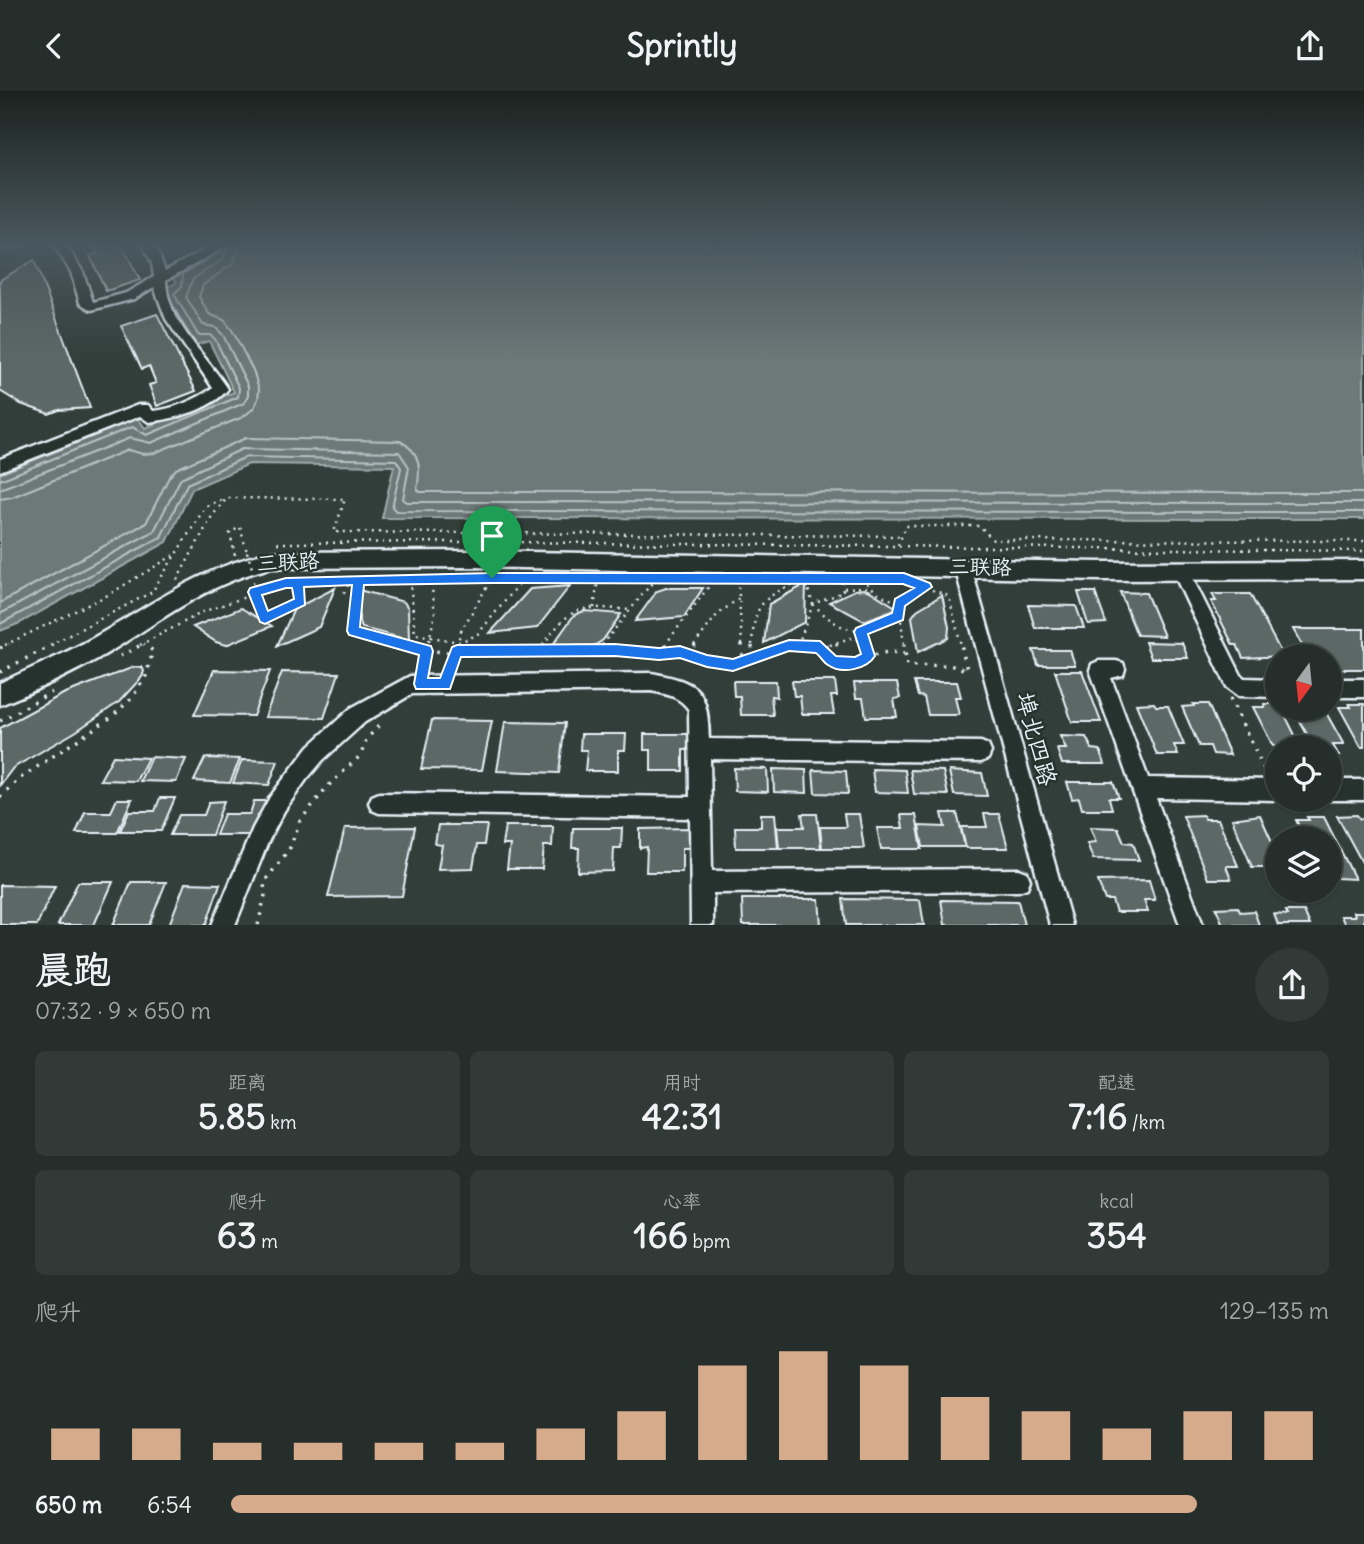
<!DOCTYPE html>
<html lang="zh">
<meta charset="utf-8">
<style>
body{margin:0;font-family:Delius,"LXGW WenKai TC",sans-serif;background:#323a37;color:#f1f3f6;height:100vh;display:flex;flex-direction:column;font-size:26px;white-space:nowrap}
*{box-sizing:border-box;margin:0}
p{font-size:23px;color:#a4a8a9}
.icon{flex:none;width:38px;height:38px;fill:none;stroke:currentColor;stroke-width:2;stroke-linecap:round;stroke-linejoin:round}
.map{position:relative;height:834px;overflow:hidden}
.details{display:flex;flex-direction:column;background:#262e2b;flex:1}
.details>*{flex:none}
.needle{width:46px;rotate:195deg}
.tools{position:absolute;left:1265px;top:553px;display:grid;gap:14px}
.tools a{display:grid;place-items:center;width:77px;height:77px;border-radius:50%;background:#262e2b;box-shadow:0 2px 5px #0004,0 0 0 2px #424a47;font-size:35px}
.pin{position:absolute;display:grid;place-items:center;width:60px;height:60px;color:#fff;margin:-72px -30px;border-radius:50% 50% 50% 0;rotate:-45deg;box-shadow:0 0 7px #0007}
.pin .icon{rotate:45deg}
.round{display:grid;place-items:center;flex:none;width:74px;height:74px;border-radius:37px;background:#323a37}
.overview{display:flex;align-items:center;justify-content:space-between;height:119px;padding:0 35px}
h1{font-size:38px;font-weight:700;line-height:52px}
.figures{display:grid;grid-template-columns:repeat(3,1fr);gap:10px;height:119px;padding:7px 35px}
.figures div{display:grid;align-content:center;border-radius:10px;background:#323a37;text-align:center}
.figures b{font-size:35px;font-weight:700}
.figures small{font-size:19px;font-weight:400}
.figures p{font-size:19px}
.chart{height:196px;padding:14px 35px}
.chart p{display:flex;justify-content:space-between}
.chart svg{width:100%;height:126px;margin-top:7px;stroke:#d6ab8b;stroke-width:6}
ul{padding:0 35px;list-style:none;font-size:23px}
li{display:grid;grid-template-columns:112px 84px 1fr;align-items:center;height:52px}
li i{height:18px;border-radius:9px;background:#d6ab8b}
header{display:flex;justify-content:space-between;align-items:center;height:91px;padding:0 35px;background:#262e2b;font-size:32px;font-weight:700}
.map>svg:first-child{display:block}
.water{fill:#6d7978;stroke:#9ea9ab;stroke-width:2}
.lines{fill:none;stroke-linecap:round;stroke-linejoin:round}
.shore{stroke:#b7c1c5;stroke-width:2}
.building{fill:#5c6865;stroke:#e8f1f8;stroke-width:2}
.minor-casing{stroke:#e8f1f8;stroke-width:5}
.major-casing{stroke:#e8f1f8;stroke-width:5}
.path-far1{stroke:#e8f1f8;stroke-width:2.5;stroke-dasharray:2 5;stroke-linecap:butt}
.path{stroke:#e8f1f8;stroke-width:3.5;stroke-dasharray:2.5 7;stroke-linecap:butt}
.minor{fill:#26332d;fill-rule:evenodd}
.major{fill:#26332d;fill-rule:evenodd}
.path-bridge{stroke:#e8f1f8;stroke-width:2.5;stroke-dasharray:2 5;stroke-linecap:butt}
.route{fill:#1a73e8;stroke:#fff;stroke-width:2;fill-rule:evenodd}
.labels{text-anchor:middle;stroke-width:5;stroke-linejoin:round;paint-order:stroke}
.street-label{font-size:21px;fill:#e8f1f8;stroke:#26332d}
.near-street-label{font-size:24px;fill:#e8f1f8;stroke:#26332d}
</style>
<header><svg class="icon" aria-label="back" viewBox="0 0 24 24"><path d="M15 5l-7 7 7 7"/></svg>Sprintly<svg class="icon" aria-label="share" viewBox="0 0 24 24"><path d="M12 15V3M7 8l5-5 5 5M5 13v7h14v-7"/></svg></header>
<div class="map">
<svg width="1364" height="834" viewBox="0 0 1364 834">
<rect width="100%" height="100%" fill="#323e39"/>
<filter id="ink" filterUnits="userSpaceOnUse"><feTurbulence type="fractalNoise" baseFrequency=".0143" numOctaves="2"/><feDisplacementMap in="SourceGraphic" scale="14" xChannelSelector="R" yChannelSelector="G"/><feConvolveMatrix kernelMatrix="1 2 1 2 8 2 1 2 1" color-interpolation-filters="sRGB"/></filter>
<g filter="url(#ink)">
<path class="water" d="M217,154H1364V428L382,427L394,375L249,373L192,398L167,451L20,532L0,540V383L138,327L145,337L234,301L209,250L196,254L163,198L176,192L173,182Z"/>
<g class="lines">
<g class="shore">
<path d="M0,389L132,336L147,344L238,306L239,297L215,248L210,244H198L174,203L182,195L183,183L215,164"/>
<path d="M0,398L130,347L151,352L244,312L248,305V295L223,244L215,236L203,234L186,206L193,188L222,169L228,156"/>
<path d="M0,408L12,406L128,359L143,363L154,362L243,326L254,317L258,308L259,298L253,279L232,239L224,229L209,223L199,206L203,194L233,173L239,154"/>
<path d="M0,512L146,432L169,386L176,378L246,347L400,350C421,361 421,377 417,398L420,401L1364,402"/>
<path d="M0,523L154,440L181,387L242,358L399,361L409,376L403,408L407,411L1364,412"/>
<path d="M0,533L161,446L187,393L246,366L396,369L401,377L392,416L396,420L1364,421"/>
</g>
</g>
<g class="building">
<path d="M92,154H122L140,189L106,200L90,165L97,163Z"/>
<path d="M34,169L90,317L59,319L49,323L21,313L0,300V189Z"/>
<path d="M157,223L196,300L157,315L149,294L156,292L149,275L142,278L121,235Z"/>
<path d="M806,493L805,531L764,552L769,513Z"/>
<path d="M570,495L537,537L490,542L530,498Z"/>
<path d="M335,497L319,536L277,555L294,518Z"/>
<path d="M666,497H703L684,526L635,530L657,500Z"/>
<path d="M864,498L870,500L897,517L864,530L829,511L855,499Z"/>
<path d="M359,499L404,511L408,517L409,549L362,537L359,531Z"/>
<path d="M1078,501H1095L1106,532L1088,533Z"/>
<path d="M1120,501L1146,502L1164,545L1137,544Z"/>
<path d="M1212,503H1250L1283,565L1243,567L1237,554H1233L1211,510H1216Z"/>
<path d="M942,504L949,536L948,547L918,561L912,526L917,519Z"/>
<path d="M1028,514L1076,515L1084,537H1035Z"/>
<path d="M241,517L272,535L226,554L216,551L193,536Z"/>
<path d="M584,520L621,523L603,549L594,555H552L574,524Z"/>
<path d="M1293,538H1364V578H1330V565H1308Z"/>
<path d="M1145,551L1182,552L1188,567H1151Z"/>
<path d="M1033,559H1070L1075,574H1038Z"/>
<path d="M134,576H142L144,580L142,586L119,611L75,641L13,677L0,694V637L63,603Z"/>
<path d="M214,579L270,580L253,625L194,624Z"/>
<path d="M1055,580H1082L1101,631H1072Z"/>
<path d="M282,581L339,582L324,627L265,626Z"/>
<path d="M733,590H776L777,606L771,605L773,624H741L740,605H734Z"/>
<path d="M792,590H835L837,605H831L834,623H802L800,605H794Z"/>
<path d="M914,591H957L961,606H955L959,624H928L924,606L918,605Z"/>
<path d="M854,592H897L900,607L894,608L897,626H866L863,607H856Z"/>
<path d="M1154,612L1156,615H1168L1184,654H1174L1178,664H1157L1136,613Z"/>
<path d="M1193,613H1208L1230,664L1213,663L1210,655H1199L1182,616L1194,615Z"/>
<path d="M1264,613H1278V618H1282L1301,656L1273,655L1253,616H1265Z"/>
<path d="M1349,613H1364V656H1361L1339,616H1351Z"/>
<path d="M1293,618H1324L1344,654H1333L1339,665H1330V656H1314Z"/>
<path d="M432,629L492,630L482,679L421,678Z"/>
<path d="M505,631L565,632L559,682L497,680Z"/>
<path d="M581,643H626L625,659H618V680H585L587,659H580Z"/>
<path d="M644,643H689L690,659H683V680H651V659H644Z"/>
<path d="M1060,645L1086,646L1092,658L1100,659L1105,673H1062L1057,658H1066Z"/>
<path d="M113,665L148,667L136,690L100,689Z"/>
<path d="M151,666L186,668L176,691L140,690Z"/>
<path d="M205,667L240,668L230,692L194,690Z"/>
<path d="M242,669L278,670L269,694L233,692Z"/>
<path d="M734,677L767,678L768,701L735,700Z"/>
<path d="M773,678L806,679L807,702L774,701Z"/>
<path d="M872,678L905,679L908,702L875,701Z"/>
<path d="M813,679L846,680L848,703L815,702Z"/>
<path d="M910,679L943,680L948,704L914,703Z"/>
<path d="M949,680L982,682L987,705L954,704Z"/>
<path d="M1067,691H1113L1119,707H1109L1112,718H1082L1079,707L1072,708Z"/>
<path d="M160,707H175L161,740H120L129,720H155Z"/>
<path d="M117,708H132L117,742H76L85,721H111Z"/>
<path d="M224,710L212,744H170L179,724H204L209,711Z"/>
<path d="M254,710H269L258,744H216L224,723H250Z"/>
<path d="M942,722H957L965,756H923L919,735L945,736Z"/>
<path d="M761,723H775L778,757H736L735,736H761Z"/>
<path d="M802,723H817L821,757H779L777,736H804Z"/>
<path d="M844,723H859L864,757H822L820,736H846Z"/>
<path d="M984,723H999L1008,757H966L961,736H987Z"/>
<path d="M901,724H916L922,758H881L877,737H903Z"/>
<path d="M1203,724L1205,728H1218L1238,775H1226L1231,788H1208L1183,725Z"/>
<path d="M1260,724L1278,764V786H1269L1264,776H1252L1232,728Z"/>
<path d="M1357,724L1360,728H1364V775L1337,725Z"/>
<path d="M1307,726H1324L1355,788L1336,787L1330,777V747H1304L1296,729H1309Z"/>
<path d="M438,734H487L484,754H477L473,777L438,778L442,754L435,753Z"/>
<path d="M505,735H553L552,755H544L542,778H507L510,754H502Z"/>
<path d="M415,736L402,805L328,806L345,737Z"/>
<path d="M1090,736L1118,737L1124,751L1133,752L1139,769L1093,768L1087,752L1096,751Z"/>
<path d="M573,737H622L621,757H614L613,780L578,781L579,757H572Z"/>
<path d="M689,737V757H682V781H646L647,756L640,757V738Z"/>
<path d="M1149,789L1155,809H1144L1148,821H1116L1112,809H1105L1098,790Z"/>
<path d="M78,791H113L94,834H58Z"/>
<path d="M131,791H166L149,834H113Z"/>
<path d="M185,792L220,793L206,834H169Z"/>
<path d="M0,794L55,795L37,834H0Z"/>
<path d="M742,808H819L821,834H743Z"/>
<path d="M843,808L920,809L924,834H846Z"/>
<path d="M941,809L1018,810L1024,834H945Z"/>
<path d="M1238,816L1240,821L1254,820L1259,834H1223L1216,817Z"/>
<path d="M1286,820H1304L1310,834H1278L1274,823L1288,824Z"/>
<path d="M1354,821H1364V834H1345L1341,825H1355Z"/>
</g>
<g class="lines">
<defs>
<g id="minor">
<path d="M5,154H22L10,158Z"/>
<path d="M54,154H66L83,181L93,211L126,202L154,186L152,172L143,154H155L165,180L214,154H229L166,189C166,230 207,265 228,298C211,319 174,328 149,331L140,325L0,380V368L138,314H148L153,320C174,318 195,309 213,297L166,228L154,196L134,208L91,219L80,212L71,181Z"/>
<path d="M963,469L969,471L971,476L1072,834H1050L955,476L957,471Z"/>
<path d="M1180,472L1186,474L1241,584L1244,587L1278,588V606L1239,605L1227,596L1172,479L1174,474Z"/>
<path d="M1099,570H1116L1123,572L1125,578L1123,584L1111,587L1148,687L1278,689V709L1156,707L1203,834H1180L1090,579L1092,573Z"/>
<path d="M651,582C700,591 708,599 709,648L981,651L988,654L991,661L988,668L981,671L710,668L712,780L1019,778L1027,781L1030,789L1027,797L1019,800L713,802V834H691L690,727L379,722L372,719L369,712L372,705L379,702L690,706L689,619C679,605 667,603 651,600L412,603L365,631L323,669L306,689L284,720L268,751L235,834H212L253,737L270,706L309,655L351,617L410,585Z"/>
<rect x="1330" y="588" width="34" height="18"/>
<path d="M1330,689H1364V709H1329Z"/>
</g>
<path id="major" d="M475,460L1100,471L1364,470V488L1100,489L475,476L271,477C210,491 163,528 111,560C76,581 37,599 0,614V592C31,577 63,564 93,547C152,514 203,475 271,461Z"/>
</defs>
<use href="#minor" class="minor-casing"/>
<use href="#major" class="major-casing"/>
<g class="path-far1">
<path d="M500,451L1364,460"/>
<path d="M277,452L466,451"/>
<path d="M898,454L906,435H980L993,449L1364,450"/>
<path d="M235,464L230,442L240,436L247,461"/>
<path d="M177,489L212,425L227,407L345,408L334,441L902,445"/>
<path d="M359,489L353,540L406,554"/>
<path d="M410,489L415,543L459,551L477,544L524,487"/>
<path d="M432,489L492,487"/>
<path d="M738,489L742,554"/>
<path d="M253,491L265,527L301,510L297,491"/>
<path d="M842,491L843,501L813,513C847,547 859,543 899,525"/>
<path d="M867,492L879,503L899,512L904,554"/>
<path d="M919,494L946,504L950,510L961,554"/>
<path d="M844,497L868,496"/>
<path d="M344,502L350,490"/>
<path d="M899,512L925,496"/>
<path d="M594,517L598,489"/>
<path d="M860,540L865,554"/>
<path d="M5,554L108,504L174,464"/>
<path d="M50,554L152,501L206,415L224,408"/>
<path d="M140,554L205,520L286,492L431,489L435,523L428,554"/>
<path d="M457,554L461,540L492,487L599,488"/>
<path d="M543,554C573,512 580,515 630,519"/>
<path d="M602,554L655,488"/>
<path d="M665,554L713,490"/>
<path d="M694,554L717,524L739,507"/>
<path d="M752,554C754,511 763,507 800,490"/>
<path d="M788,554H793"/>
<path d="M798,554L813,513L805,489"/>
<path d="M830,554L850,547L862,549"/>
</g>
<g class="path">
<path d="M399,553C476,574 560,553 639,560C646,561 653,563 660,563C667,563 674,560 681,561C703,564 720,578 743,571"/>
<path d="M742,553L743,571L789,554L814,557L840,553"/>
<path d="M864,553L868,565L889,561L904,562"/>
<path d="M904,553L907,575L949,574L967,579L961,553"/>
<path d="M0,557L9,553"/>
<path d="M820,557L833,571L856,573L869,565"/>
<path d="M598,559L603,553"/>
<path d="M539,560L544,553"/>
<path d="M659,563L667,553"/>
<path d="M688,563L696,553"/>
<path d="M120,565L143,553"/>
<path d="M752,567V553"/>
<path d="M423,576L428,553"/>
<path d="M451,577L458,553"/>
<path d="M0,581L54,553"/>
<path d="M1230,607L1265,680"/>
<path d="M0,630L52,601"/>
<path d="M0,706L19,688L113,625L132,607L146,585L153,560L144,553"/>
<path d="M258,834L265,804L264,791L289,759L300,730L327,696L361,664L366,649L382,631"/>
</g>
<use href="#minor" class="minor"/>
<use href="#major" class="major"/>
<path class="path-bridge" d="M247,461L252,477"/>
</g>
</g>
<linearGradient id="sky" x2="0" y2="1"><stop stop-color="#1c221f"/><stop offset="0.57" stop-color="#49585f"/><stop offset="1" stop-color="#49585f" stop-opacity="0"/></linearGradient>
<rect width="1364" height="271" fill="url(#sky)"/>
<path class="route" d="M492,482H904L930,492L932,496L905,515L903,529L868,543L875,565C867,578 842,584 828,574C824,572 820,565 816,562L789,560L733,580L707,576L680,567L659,569L615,565L461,566L450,598H416L414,593L419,564L349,544L347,540L352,494L304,496L305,514L265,533L260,531L248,501L250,497L286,487ZM492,492L903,493L914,497L895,508L892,522L856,537L854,541L861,563L855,566L836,565L820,550L789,549L733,568L707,564L680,555L659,557L615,553L457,554L452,556L440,587H428L433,560L431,555L360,536L364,494ZM286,497H292L294,508L268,520L262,504Z"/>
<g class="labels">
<g class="street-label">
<text transform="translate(288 471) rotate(-3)" y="7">三联路</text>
<text transform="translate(980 476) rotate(1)" y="7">三联路</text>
</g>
<g class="near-street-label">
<text transform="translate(1036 648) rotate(75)" y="8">埠北四路</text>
</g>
</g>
</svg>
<div class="tools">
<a><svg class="needle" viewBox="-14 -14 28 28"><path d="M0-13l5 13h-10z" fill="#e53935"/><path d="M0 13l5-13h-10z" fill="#a4a8a9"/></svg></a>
<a><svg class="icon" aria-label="locate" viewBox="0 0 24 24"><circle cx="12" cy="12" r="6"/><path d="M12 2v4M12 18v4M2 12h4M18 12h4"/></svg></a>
<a><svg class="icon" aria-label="layers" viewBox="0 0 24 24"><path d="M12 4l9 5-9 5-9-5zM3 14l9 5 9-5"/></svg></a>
</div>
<div class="pin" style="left:492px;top:487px;background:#1e9e55"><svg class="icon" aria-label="arrive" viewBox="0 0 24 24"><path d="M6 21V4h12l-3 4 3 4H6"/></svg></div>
</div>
<section class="details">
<div class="overview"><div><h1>晨跑</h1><p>07:32 · 9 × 650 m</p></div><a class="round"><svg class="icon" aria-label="share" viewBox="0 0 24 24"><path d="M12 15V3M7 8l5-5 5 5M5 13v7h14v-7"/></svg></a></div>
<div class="figures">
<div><p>距离</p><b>5.85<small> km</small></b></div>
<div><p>用时</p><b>42:31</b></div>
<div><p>配速</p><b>7:16<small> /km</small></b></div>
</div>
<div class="figures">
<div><p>爬升</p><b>63<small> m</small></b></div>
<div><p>心率</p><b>166<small> bpm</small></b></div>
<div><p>kcal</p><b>354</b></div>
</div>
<div class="chart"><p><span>爬升</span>129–135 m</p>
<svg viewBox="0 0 160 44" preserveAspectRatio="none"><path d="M5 44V33M15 44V33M25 44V38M35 44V38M45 44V38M55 44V38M65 44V33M75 44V27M85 44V11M95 44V6M105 44V11M115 44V22M125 44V27M135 44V33M145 44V27M155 44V27"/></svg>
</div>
<ul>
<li><b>650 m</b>6:54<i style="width:88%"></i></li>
</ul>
</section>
